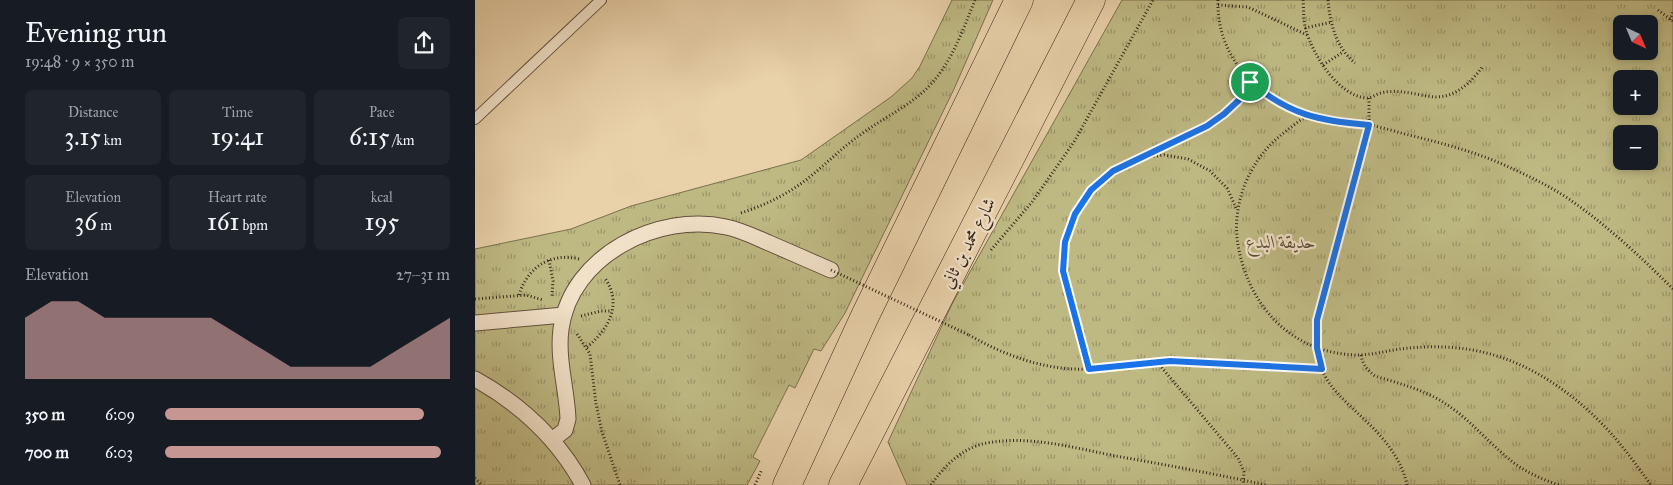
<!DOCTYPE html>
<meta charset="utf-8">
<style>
body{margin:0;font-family:"IM FELL Great Primer",Amiri,serif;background:#20242c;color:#f1f3f6;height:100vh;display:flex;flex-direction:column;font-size:19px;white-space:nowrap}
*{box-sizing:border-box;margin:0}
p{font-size:16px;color:#9ea1a6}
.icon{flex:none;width:28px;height:28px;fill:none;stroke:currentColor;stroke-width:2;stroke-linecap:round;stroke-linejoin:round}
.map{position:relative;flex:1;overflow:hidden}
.side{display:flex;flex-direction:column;background:#171b24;width:475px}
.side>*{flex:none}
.needle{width:32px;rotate:136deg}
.fabs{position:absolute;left:1138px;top:15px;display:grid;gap:10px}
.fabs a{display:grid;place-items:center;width:45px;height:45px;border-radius:8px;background:#171b24;box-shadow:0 2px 8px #0003;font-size:25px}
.pin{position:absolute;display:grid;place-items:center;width:42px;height:42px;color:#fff;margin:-21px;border:2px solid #fff;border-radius:50%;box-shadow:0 1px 5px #0007}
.round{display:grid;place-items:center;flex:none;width:52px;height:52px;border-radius:8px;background:#20242c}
.summary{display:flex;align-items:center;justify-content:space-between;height:85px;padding:0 25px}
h1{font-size:28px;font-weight:600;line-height:38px}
.metrics{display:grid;grid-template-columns:repeat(3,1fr);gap:8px;height:85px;padding:5px 25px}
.metrics div{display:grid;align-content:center;border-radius:8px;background:#20242c;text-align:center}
.metrics b{font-size:25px;font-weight:600}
.metrics small{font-size:14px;font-weight:400}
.metrics p{font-size:14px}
.chart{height:140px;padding:10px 25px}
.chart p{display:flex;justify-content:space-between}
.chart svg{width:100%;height:90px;margin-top:5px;fill:#c59692;opacity:.7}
ul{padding:0 25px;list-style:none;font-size:16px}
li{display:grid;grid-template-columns:80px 60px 1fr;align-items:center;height:38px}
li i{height:12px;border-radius:6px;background:#c59692}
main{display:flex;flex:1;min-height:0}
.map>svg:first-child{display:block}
.park{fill:url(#park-tufts);stroke:#7c704e;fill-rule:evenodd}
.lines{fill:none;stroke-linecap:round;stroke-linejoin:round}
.service-casing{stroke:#65513e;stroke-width:12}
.pedestrian-casing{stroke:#65513e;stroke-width:17}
.primary-casing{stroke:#39261a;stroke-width:29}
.path{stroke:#39261a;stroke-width:3;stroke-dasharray:1 2.5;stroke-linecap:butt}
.service{stroke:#f1e1c8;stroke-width:10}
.pedestrian{stroke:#f1e1c8;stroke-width:15}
.primary{stroke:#e9d1aa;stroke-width:28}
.path-bridge{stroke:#39261a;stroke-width:3;stroke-dasharray:1 2.5;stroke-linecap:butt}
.route-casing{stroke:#fff;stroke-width:10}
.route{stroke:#1a73e8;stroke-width:6}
.labels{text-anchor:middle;stroke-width:4.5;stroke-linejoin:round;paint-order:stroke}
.park-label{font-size:18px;font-style:italic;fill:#5a4b34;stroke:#f1e1c8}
.street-label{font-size:18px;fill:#39261a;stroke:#f1e1c8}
</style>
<main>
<section class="side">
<div class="summary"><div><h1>Evening run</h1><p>19:48 · 9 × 350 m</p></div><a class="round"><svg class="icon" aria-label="share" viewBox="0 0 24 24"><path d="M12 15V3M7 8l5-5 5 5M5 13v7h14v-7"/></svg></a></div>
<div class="metrics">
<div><p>Distance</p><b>3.15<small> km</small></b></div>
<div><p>Time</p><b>19:41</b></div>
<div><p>Pace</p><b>6:15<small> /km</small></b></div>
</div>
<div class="metrics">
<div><p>Elevation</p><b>36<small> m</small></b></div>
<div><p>Heart rate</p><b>161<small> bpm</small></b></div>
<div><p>kcal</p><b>195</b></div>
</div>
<div class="chart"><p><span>Elevation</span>27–31 m</p>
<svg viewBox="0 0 160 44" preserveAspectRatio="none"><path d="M0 44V14L10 6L20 6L30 14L40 14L50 14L60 14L70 14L80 22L90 30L100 38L110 38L120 38L130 38L140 30L150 22L160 14V44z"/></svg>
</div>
<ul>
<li><b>350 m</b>6:09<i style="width:91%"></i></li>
<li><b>700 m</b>6:03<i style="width:97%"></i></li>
</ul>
</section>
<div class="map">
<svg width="1198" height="485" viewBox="0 0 1198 485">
<defs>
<pattern id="park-tufts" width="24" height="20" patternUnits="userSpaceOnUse" patternTransform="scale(1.25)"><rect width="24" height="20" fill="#beb983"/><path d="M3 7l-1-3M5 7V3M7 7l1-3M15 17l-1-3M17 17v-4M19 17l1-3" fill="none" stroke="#9b966a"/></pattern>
</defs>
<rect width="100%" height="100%" fill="#e9d1aa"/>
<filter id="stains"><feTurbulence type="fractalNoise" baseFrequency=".004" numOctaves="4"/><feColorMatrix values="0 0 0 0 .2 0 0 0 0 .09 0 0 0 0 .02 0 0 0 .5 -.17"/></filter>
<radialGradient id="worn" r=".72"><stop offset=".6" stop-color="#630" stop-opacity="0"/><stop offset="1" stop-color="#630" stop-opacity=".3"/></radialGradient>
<g class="park">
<path d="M477,0H518L479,89L370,313L346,351L339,349L320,388L314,385L278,457L285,461L272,485H0V249L96,229L156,206L326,160L416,97L437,78L445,66Z"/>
<path d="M647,0H1198V485H432L413,442L477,304ZM1146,24H1174V51H1146ZM1146,79H1174V106H1146ZM1146,134H1174V161H1146Z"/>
</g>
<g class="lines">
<defs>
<path id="service" d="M0,119L126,0"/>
<g id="pedestrian">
<path d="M0,323L89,315"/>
<path d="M0,379C45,404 83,439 108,485"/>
<path d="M77,440L90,430L93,419C92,390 82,359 86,329C96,255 184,212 251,227C266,230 280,237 294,243C315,252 335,261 356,270"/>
</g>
<g id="primary">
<path d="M312,485L390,316L544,0"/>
<path d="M368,485L616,0"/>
</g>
</defs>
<use href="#service" class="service-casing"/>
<use href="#pedestrian" class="pedestrian-casing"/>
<use href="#primary" class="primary-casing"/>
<g class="path">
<path d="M743,0C741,55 781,98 830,115C851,123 872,121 894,125C907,127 921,132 934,135C970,144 1005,153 1038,169C1060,179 1082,190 1101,204C1136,229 1168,259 1198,289"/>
<path d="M828,0C829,10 828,21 831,30C838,55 863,96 892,98C897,98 901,94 906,93C913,91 921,91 928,92C939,93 951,97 962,97C983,96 997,81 1008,66"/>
<path d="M853,0C855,24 861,47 880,63"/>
<path d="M743,5L773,7L832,35"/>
<path d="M1183,10L1198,21"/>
<path d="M1195,20L1198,11"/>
<path d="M830,28L857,22"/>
<path d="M848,65L868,52"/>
<path d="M894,98V125L842,320C840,338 841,359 850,376C857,389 867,398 877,408C901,430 925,452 932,485"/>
<path d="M831,116C819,125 806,134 796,144C770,171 757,209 763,245C774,308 818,354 883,355C897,355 911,351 925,349C957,345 991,346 1022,356C1064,369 1102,397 1132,429C1148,446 1162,466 1176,485"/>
<path d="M668,158L689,155L713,159L735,171L752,188L762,210"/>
<path d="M266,213C291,205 315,193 336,176C353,162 368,147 385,135C409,117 436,106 456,84C478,60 488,29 500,0"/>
<path d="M516,250L557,202L599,142L678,0"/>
<path d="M74,260L78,281L77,296"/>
<path d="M44,295C52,268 75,252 104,259"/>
<path d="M0,299L51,295L68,300"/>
<path d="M106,316L126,311H137"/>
<path d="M102,334L115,354L121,404L127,432L145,485"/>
<path d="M494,335C531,356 571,371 614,369C642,368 670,361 698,361C747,361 797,367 847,369"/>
<path d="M112,347C133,330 148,305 130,278"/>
<path d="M886,355C888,365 892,370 900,376C926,384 951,390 974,406C996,421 1013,442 1034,459C1048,471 1066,479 1084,485"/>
<path d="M682,362L763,458L769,472L768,485"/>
<path d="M614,369L588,271L590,242L600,214L616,190L638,171L732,126L749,114L764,99L775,82"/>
<path d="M0,478L7,485"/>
<path d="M280,485L287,469"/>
<path d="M456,485C469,466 488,447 512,443C555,435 599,448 641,456C691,465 741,474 791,485"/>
</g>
<use href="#service" class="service"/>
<use href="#pedestrian" class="pedestrian"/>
<use href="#primary" class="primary"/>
<path class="path-bridge" d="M356,270L494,335"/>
</g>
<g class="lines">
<defs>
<path id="route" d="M775,82C815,115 844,121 894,125L842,320V348L847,369L695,361L614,369L588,271L590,242L600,214L616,190L638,171L732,126L749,114L764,100Z"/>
</defs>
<use href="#route" class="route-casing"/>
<use href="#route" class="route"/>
</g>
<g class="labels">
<g class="park-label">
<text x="806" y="248">حديقة البدع</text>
</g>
<g class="street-label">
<text transform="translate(493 243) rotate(-63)" y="6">شارع محمد بن ثاني</text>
</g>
</g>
<rect width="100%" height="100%" filter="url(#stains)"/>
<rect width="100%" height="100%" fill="url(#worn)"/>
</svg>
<div class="fabs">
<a><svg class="needle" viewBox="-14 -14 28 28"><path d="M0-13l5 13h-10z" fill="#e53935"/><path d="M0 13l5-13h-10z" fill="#9ea1a6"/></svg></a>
<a>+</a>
<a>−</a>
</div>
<div class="pin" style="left:775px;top:82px;background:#1e9e55"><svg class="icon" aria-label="arrive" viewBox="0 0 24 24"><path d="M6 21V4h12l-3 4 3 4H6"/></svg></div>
</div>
</main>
